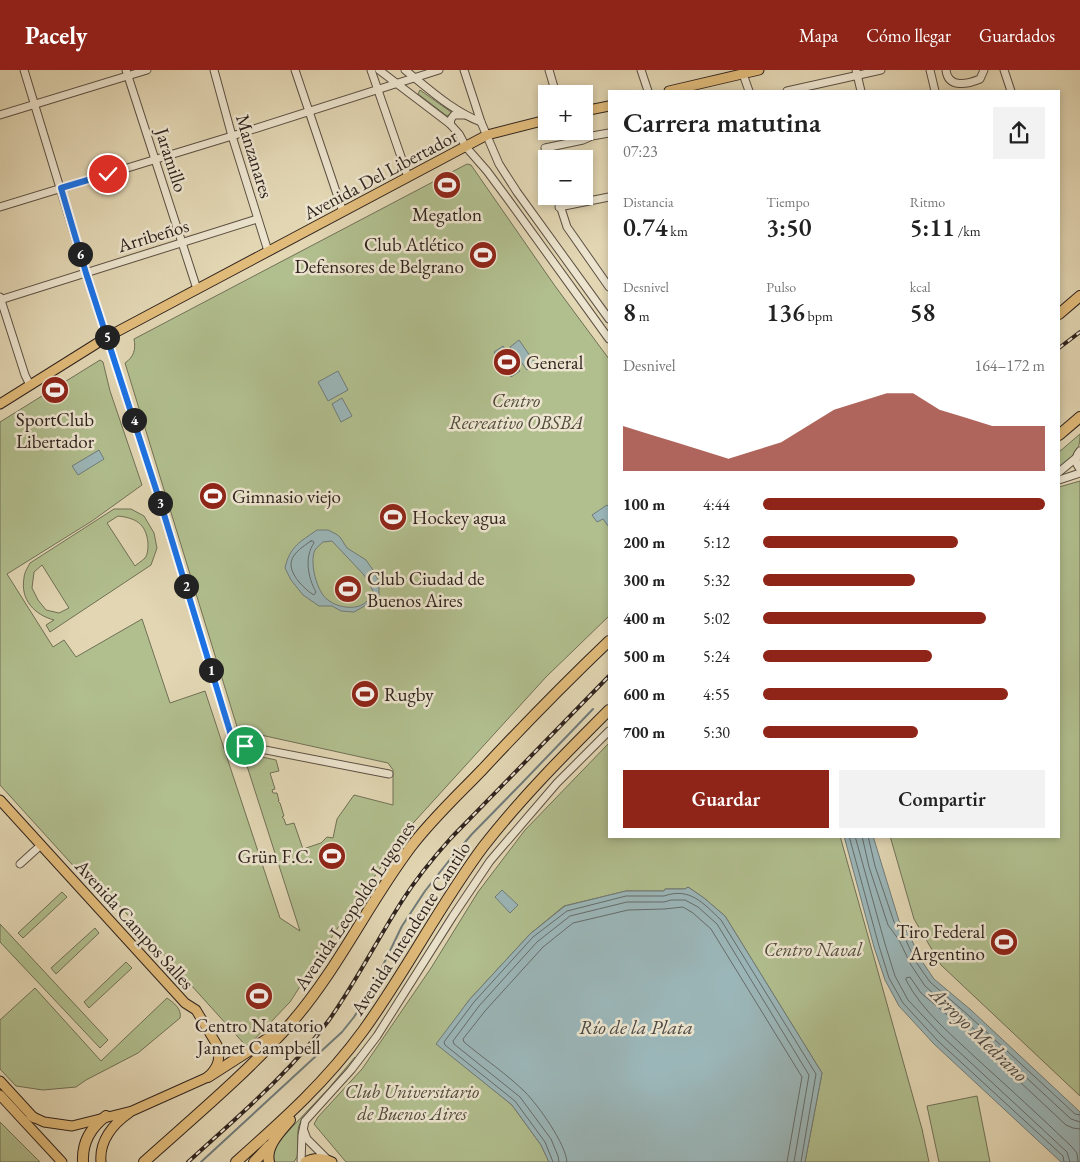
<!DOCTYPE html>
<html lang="es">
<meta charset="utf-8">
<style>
body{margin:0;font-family:"EB Garamond",serif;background:#f2f2f2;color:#222;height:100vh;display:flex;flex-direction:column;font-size:19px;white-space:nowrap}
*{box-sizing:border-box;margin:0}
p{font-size:16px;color:#767676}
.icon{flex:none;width:28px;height:28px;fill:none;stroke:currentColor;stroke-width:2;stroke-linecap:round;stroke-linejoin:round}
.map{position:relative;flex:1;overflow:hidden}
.drawer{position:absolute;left:608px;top:20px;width:452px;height:748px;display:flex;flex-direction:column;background:#fff;border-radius:0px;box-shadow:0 2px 8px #0003}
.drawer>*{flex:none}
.fabs{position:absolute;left:538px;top:15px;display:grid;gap:10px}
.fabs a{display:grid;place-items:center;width:55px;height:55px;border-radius:0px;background:#fff;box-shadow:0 2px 8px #0003;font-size:25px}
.pin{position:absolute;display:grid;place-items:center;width:42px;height:42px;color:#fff;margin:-21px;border:2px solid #fff;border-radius:50%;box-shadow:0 1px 5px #0007}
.km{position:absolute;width:25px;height:25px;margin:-12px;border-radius:50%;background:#222;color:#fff;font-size:14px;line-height:25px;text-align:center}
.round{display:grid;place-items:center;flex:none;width:52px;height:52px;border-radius:0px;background:#f2f2f2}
.overview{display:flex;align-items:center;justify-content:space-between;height:85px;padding:0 15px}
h1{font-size:28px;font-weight:600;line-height:38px}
.stats{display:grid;grid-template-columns:repeat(3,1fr);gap:8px;height:85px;padding:5px 15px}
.stats div{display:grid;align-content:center}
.stats b{font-size:25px;font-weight:600}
.stats small{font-size:14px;font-weight:400}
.stats p{font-size:14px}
.chart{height:140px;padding:10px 15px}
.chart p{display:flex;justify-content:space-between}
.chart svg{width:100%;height:90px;margin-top:5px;fill:#8f2418;opacity:.7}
.button{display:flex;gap:10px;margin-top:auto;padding:10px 15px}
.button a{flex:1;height:58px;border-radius:0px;background:#8f2418;color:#fff;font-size:20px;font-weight:600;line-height:58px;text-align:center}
.button a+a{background:#f2f2f2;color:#222}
ul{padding:0 15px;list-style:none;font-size:16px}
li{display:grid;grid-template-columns:80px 60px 1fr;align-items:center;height:38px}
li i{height:12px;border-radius:6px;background:#8f2418}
header{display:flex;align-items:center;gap:30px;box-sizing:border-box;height:70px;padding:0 25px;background:#8f2418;color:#fff}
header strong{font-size:24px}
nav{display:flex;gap:28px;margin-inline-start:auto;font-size:18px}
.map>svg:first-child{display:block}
.green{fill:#b1be8e;stroke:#707056;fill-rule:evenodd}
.water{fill:#9bb6b8;stroke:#707b7a;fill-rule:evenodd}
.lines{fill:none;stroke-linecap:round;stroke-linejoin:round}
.shore{stroke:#656c6b;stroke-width:1}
.stream{stroke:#707b7a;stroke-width:2}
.minor-casing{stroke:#5c5043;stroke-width:9}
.major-casing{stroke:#2f231e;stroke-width:11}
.highway-casing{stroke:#2f231e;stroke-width:12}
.minor{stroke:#ece4ce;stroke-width:7}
.major{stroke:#e1bb7a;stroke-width:9}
.highway{stroke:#e1bb7a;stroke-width:10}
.rail-casing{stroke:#2f231e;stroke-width:4}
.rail{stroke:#ece4ce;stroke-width:2;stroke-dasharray:5.5;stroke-linecap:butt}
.route-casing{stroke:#fff;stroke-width:10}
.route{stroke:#1a73e8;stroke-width:6}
.labels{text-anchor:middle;stroke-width:5;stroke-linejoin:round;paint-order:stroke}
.street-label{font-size:19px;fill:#2f231e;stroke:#ece4ce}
.poi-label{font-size:19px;fill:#2f231e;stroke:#ece4ce;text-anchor:start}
.park-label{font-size:19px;font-style:italic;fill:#504a3a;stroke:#ece4ce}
.water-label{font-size:20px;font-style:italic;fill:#4a4844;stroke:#ece4ce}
</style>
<header>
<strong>Pacely</strong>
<nav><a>Mapa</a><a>Cómo llegar</a><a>Guardados</a></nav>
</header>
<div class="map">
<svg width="1080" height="1092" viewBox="0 0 1080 1092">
<rect width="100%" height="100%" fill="#e2d6b3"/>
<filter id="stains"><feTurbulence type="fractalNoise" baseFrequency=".004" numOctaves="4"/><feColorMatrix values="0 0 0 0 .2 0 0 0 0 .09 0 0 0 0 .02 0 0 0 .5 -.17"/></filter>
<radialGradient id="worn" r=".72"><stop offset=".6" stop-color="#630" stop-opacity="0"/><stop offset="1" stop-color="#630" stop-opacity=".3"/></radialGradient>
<g class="green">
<path d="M420,20L451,42V44L447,46L418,24Z"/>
<path d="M467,94L471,95L555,216L609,289V546L546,607L405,762L368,816L359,825L290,932L247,977L88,801L79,802L0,715V352L100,290L103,292L110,321L142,415L92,451L7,504L53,577L64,570L76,587L142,549L170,633L205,621L280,848L300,861L247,696L253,685L276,690L279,701L270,703L275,719L272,720L273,723H277L279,731H278L280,733L284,746L282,747L284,749L286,755L294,753L303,779L321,773L327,767L333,768L337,749L354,725L393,735V700L388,693L238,660L125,293C134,287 136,279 134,269Z"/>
<path d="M1080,364C1080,382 1074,389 1059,400V382Z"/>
<path d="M1080,411V1026L941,895L914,849L890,766H1059V417Z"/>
<path d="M114,439H131L144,446L154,463L157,478L151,495L50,562L46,555L54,550C35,545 20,530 24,508C24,503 28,497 30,493ZM118,446C135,448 146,453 148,473C148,478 148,484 145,488C142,491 137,494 135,496L107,453ZM42,495L69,538L59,543L46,540L38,530L32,518L34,502Z"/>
<path d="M609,673V766H840L922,1059L929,1092H805L822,1003L725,846L704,828L688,817L685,819H665V821H626L564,836L530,864L470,929L437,974L512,1035L541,1075L549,1092H346L314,1054L318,1047L362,999L431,898L478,822L525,760Z"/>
<path d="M62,822L67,827L23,868L18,863Z"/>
<path d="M0,854L108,970L100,978L0,872Z"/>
<path d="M95,858L99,863L56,904L51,898Z"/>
<path d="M126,892L132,898L89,938L84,932Z"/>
<path d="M35,918L101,991L167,928C174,933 182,939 180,948L138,983L86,1010L76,1017L43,1020L16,1016L0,999V950Z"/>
<path d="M355,987L356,988C344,1003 332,1017 320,1030C314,1037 306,1043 301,1051C293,1064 304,1080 294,1092H274L273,1080L277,1073L329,1018Z"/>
<path d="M977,1026L990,1092H939L927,1036Z"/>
<path d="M0,1052L40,1092H0Z"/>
</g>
<g class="water">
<path d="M519,270L535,293L527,300L510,277Z"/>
<path d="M503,276L520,301L511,307L494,282Z"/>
<path d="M338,301L348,320L328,331L318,312Z"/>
<path d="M342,328L352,346L341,352L332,334Z"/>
<path d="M99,380L104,389L78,405L72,396Z"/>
<path d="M607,435L609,437V457L603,449L597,452L592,445Z"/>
<path d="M317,460H328L336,464L340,467L347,478L366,490L373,500L379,512V525L375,530L354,542L341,541L332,536H319L303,525L291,510L285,498C290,476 300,472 317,460ZM332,471L364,505L373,521C371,524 370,529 367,531C358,541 338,538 328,530C317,523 309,492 315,480C317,477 321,474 323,472Z"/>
<path d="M844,766H873L899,851L909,864L921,890L934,909L971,940L1080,1042V1092H1061L934,974L899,936L885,910L874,877Z"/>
<path d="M688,817L704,828L725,846L822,1003L805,1092H549L541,1075L512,1035L436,974L470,929L530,864L565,836L626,821H664L665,819H685Z"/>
<path d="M502,820L518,835L510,843L495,827Z"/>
</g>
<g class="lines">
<g class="shore">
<path d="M311,471H313L314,473C304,487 308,508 316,522L314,525C308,522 304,517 299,512C283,492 293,483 311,471Z"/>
<path d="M849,766L879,876L889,908L903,933L938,971L1063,1086L1064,1092"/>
<path d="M855,766L885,874L895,906L908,930L942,966L1067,1082L1070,1092"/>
<path d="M862,766L869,797L888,855L899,870L911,895L925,916L963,949L1071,1049L1080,1052"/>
<path d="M868,766L875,796L894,852L904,866L916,892L930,912L967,944L1075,1044L1080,1045"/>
<path d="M553,1092L545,1072L515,1031L445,975L444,972L474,932L533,867L567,841L626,826H664C690,817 703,833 721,850L816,1004L801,1092"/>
<path d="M559,1092L558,1086L551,1069L520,1027L454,974L453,971L479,936L537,872L570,846L627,832H664L671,830H685L698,837L717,854L809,1005L794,1092"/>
<path d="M567,1092C566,1074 538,1035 525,1022C508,1005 483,988 464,972L463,969L485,941L543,877L573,853L628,840L664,839L683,837L693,843L711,859L802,1007L787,1092"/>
<path d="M1078,1092L1077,1083L1072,1077C1041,1047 1009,1018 977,989C952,965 922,941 906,910V908L910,907L921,923L958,954L1066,1055L1073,1058L1080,1059"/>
</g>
<path class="stream" d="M201,1092L342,962L354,947L371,920L402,856L425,821L448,792L472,764L520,715L593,639"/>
<defs>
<g id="minor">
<path d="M24,0L86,203L163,441L232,668L236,672L245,676L389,704"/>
<path d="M126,0L197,219"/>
<path d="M214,0L232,66L268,181"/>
<path d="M295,0L343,142"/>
<path d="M371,0L408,107"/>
<path d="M379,0L450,54L459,64L466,77L487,101L507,128L609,269"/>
<path d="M405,0C429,19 452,41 481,52"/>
<path d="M464,0L481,52L499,94L517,122L609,249"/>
<path d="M549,0L556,24"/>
<path d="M641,0L648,21"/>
<path d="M856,0L861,21"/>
<path d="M930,0L935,21"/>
<path d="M946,0C948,19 968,14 980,9L984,0"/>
<path d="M1004,0L1011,21"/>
<path d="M743,4L749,21"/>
<path d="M787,21L881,0"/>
<path d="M0,45L147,0"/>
<path d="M450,54L451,49L454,45H464"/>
<path d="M548,89L545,78L583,70L592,66L609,63"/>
<path d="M557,126L567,157L609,217"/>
<path d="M0,137L232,66L439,0"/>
<path d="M559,137L609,127"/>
<path d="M0,227L25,305L30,315"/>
<path d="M0,230L257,149"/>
<path d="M1080,381C1075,387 1075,393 1080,399"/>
<path d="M1059,402L1076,388"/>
<path d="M1059,410L1080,403"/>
<path d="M20,794L41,775"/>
<path d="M304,1061L307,1069L327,1089"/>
<path d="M301,1092L302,1065L305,1051L351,1000L377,966L453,846L490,791L557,713L609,661"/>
</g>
<g id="major">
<path d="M669,21L759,0"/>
<path d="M584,41L609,36"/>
<path d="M0,334L107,267L487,65L546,50"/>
<path d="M0,730L185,933L196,940L217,975C221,989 218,997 208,1007L132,1041L72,1056L44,1052L31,1046"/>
<path d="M0,1011L34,1048"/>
<path d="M0,1025L62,1092"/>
<path d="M101,1092C99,1071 113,1054 129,1043"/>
<path d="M305,1092C314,1087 322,1087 332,1092"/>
</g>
<g id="highway">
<path d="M1059,244L1080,226"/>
<path d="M1059,365L1080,347"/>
<path d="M208,1007L275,964"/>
<path d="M83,1092C82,1073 90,1058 106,1046"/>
<path d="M144,1092C194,1047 247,1003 292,952C338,899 368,834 410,778C431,750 458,725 482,700C523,656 565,613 609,571"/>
<path d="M236,1092C283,1050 325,1013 363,961C406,902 439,836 483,777C521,728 565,684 609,640"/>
<path d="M254,1092L269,1076"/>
<path d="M269,1092C265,1076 281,1061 290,1050"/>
</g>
</defs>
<use href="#minor" class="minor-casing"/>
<use href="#major" class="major-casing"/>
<use href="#highway" class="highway-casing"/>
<use href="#minor" class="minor"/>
<use href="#major" class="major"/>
<use href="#highway" class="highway"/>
<defs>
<g id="rail">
<path d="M1059,278L1080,262"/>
<path d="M188,1092C237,1047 289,1004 329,950C356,912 377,870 402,831C416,809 433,788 451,768L609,606"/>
</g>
</defs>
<use href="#rail" class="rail-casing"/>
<use href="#rail" class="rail"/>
</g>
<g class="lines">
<defs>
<path id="route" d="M108,104L61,118L86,203L163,441L231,665L236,672L245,676"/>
</defs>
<use href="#route" class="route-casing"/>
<use href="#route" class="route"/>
</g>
<defs>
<symbol id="stadium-disc" viewBox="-11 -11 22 22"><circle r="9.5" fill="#8f2418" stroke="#ece4ce"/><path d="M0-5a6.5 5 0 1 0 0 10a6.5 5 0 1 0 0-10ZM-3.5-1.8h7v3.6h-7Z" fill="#fff"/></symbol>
</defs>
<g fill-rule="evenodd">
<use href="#stadium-disc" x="431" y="99" width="32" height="32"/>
<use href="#stadium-disc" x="467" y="169" width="32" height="32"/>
<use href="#stadium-disc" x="491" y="276" width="32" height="32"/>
<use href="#stadium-disc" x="39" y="304" width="32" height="32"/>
<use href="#stadium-disc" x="197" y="410" width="32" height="32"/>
<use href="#stadium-disc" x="377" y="431" width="32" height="32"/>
<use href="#stadium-disc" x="332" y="503" width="32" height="32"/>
<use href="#stadium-disc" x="349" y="608" width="32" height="32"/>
<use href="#stadium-disc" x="316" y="770" width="32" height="32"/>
<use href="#stadium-disc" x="988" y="856" width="32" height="32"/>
<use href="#stadium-disc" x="243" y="910" width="32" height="32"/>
</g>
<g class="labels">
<g class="street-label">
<text transform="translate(255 86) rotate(73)" y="7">Manzanares</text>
<text transform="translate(172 90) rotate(72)" y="7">Jaramillo</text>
<text transform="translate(380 104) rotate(-28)" y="7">Avenida Del Libertador</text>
<text transform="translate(153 165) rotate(-17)" y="7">Arribeños</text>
<text transform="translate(354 835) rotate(-56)" y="7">Avenida Leopoldo Lugones</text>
<text transform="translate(135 854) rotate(48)" y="7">Avenida Campos Salles</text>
<text transform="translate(410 858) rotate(-57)" y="7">Avenida Intendente Cantilo</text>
</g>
<g class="poi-label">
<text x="447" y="151" text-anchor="middle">Megatlon</text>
<text x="464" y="181" text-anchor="end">Club Atlético<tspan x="464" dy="22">Defensores de Belgrano</tspan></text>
<text x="526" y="299">General</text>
<text x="55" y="356" text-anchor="middle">SportClub<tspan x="55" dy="22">Libertador</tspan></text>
<text x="232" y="433">Gimnasio viejo</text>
<text x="412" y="454">Hockey agua</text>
<text x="367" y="515">Club Ciudad de<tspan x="367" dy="22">Buenos Aires</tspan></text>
<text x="384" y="631">Rugby</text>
<text x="313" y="793" text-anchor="end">Grün F.C.</text>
<text x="985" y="868" text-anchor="end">Tiro Federal<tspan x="985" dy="22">Argentino</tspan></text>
<text x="259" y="962" text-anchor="middle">Centro Natatorio<tspan x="259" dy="22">Jannet Campbell</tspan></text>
</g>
<g class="park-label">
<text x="516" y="337">Centro<tspan x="516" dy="22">Recreativo OBSBA</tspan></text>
<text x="813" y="886">Centro Naval</text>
<text x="412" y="1028">Club Universitario<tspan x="412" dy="22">de Buenos Aires</tspan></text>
</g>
<g class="water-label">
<text x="636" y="964">Río de la Plata</text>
<text transform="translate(979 964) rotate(44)" y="7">Arroyo Medrano</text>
</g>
</g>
<rect width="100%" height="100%" filter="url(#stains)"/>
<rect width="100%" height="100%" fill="url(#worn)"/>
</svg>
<div class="fabs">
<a>+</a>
<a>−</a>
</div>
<div class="pin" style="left:245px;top:676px;background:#1e9e55"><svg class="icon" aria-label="arrive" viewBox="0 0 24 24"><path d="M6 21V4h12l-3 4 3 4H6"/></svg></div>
<div class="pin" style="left:108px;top:104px;background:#d93025"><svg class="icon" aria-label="check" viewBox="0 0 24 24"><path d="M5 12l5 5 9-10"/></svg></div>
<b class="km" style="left:211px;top:600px">1</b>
<b class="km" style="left:186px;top:516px">2</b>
<b class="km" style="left:160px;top:433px">3</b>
<b class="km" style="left:134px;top:350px">4</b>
<b class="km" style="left:107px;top:267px">5</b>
<b class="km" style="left:80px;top:184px">6</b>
<section class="drawer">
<div class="overview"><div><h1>Carrera matutina</h1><p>07:23</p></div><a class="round"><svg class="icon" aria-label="share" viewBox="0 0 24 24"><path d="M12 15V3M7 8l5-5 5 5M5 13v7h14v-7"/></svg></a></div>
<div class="stats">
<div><p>Distancia</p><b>0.74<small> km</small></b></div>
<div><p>Tiempo</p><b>3:50</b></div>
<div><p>Ritmo</p><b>5:11<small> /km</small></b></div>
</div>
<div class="stats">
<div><p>Desnivel</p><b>8<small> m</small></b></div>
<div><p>Pulso</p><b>136<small> bpm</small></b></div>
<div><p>kcal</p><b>58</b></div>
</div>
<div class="chart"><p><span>Desnivel</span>164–172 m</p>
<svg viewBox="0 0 160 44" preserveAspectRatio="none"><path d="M0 44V22L10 26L20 30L30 34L40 38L50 34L60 30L70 22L80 14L90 10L100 6L110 6L120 14L130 18L140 22L150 22L160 22V44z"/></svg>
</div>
<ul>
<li><b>100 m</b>4:44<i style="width:100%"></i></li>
<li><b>200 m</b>5:12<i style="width:69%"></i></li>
<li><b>300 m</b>5:32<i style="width:54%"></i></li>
<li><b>400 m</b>5:02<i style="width:79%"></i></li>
<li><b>500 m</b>5:24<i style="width:60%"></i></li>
<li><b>600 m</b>4:55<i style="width:87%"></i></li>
<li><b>700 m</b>5:30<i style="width:55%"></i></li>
</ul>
<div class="button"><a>Guardar</a><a>Compartir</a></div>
</section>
</div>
